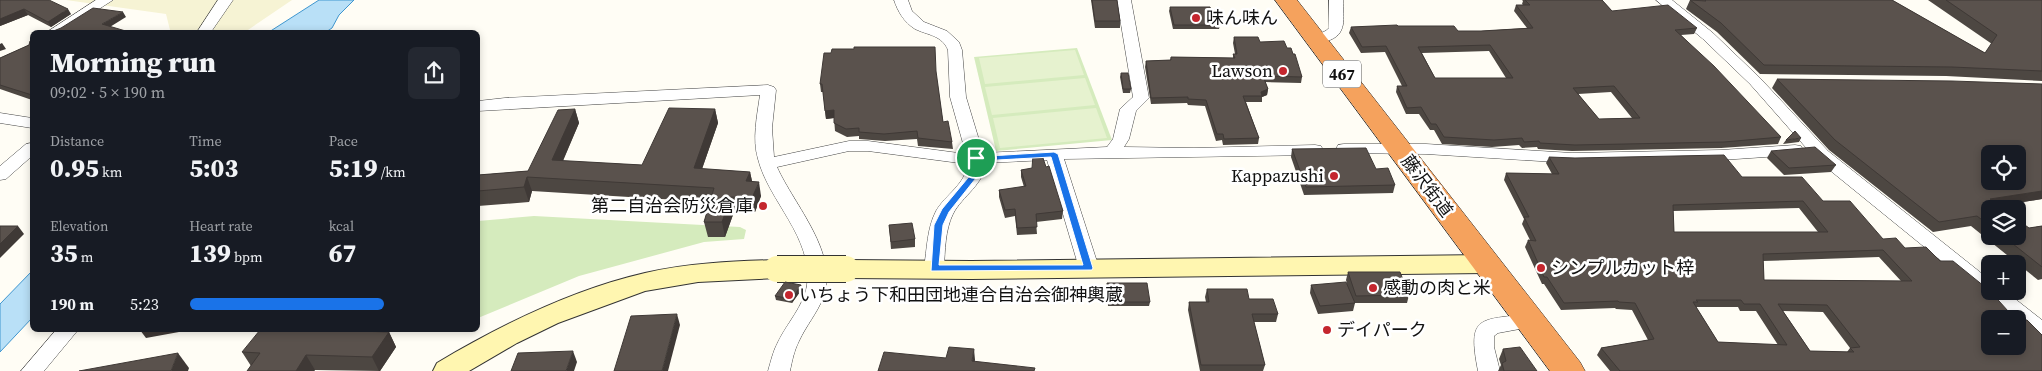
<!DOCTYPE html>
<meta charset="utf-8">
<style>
body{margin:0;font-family:"Source Serif 4","Noto Sans JP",serif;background:#242831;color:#f1f3f6;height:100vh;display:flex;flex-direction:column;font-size:19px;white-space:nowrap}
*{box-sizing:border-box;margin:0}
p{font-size:16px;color:#9ea1a6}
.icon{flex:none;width:28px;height:28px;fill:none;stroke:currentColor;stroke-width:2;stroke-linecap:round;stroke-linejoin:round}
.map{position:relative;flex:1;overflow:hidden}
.details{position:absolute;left:30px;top:30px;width:450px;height:302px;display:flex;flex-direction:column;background:#171b24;border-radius:8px;box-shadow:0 2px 8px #0003}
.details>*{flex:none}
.controls{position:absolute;left:1981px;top:145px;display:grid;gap:10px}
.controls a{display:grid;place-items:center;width:45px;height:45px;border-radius:8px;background:#171b24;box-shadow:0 2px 8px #0003;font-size:25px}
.pin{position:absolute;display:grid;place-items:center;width:42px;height:42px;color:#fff;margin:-21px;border:2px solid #fff;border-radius:50%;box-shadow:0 1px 5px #0007}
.round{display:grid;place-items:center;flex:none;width:52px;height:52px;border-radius:8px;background:#242831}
.summary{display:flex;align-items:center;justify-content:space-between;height:85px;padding:0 20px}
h1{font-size:28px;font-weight:800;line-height:38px}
.stats{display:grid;grid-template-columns:repeat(3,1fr);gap:8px;height:85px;padding:5px 20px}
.stats div{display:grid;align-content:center}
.stats b{font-size:25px;font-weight:800}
.stats small{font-size:14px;font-weight:400}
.stats p{font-size:14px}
ul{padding:0 20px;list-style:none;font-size:16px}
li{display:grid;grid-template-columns:80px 60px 1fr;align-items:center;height:38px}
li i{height:12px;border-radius:6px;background:#1a73e8}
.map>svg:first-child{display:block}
.farmland{fill:#f6f3d4}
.green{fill:#d5ebbd}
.pitch{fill:#e6f2cf}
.water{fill:#b9e0f7;stroke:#3f96cf}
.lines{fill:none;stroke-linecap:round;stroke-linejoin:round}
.street-casing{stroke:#444;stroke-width:1}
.secondary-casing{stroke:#333;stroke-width:2}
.highway-casing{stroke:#222;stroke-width:1}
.street{fill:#fff;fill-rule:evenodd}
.secondary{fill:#fff6b0;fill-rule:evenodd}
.highway{fill:#f5a25d;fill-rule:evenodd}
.secondary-bridge-casing{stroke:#333;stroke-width:28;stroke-linecap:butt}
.secondary-bridge{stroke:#fff6b0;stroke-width:26}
.wall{fill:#4d4742;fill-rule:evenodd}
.shaded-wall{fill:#3f3936}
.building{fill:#5a524d;stroke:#3f3936;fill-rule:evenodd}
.route{fill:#1a73e8;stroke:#fff;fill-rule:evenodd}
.poi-dot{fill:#c4262e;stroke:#fff;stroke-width:2}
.labels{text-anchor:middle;stroke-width:5;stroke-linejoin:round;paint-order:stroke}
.shield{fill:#fff;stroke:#585858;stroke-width:1}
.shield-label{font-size:16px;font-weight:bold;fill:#111}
.poi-label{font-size:18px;fill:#111;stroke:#fff;text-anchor:start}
.street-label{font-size:18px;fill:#111;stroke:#fff}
</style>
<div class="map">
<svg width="2042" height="371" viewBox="0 0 2042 371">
<rect width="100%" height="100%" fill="#fffdf5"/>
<path class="farmland" d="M66,0H292L245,32L170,30L166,14Z"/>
<g class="green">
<path d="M1077,48L1112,140L996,151L974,57Z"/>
<path d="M534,216L740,227L746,230L744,239L704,242L579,276L478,318V221Z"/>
</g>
<g class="pitch">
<path d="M1075,50L1084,75L985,84L979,58Z"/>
<path d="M1085,78L1095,105L992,115L985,87Z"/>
<path d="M1096,108L1107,138L1000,148L993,118Z"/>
</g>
<g class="water">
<path d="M319,0H354L339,15L332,28L326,32H269Z"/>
<path d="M32,271V318L0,352V304Z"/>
</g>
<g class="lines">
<defs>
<g id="street">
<path d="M96,0H113L63,32H47Z"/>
<path d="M218,0H233L211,32H197Z"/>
<path d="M894,0H908L912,11L924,22L947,31L959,42L962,50L966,97L983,153L1107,147L1113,139L1120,109L1133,97L1117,0H1131L1149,98L1136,111L1129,139L1124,147L1194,148L1315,145L1321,146L1323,150L1321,154L1315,155L1064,159L1099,268L1096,273L1089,275L1082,273L1079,268L1047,160L985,163C985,184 962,196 953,214C945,230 945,251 944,268L941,273L934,275L927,273L924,268C927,249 927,228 936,211C945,195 967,183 967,164L868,151H849L777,167C794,205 840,254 823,298C817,313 806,326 799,341C794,351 792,361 790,371H768C771,361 773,351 778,342C787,323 804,306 807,285C813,237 769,202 758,159C752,139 757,116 760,95L478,111V101L505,98L768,85L774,87L776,90L772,128L774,157L849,141H868L966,154L950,97L948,50C942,35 927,35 915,29C904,22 898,12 894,0Z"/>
<path d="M1329,0H1343C1343,18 1348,35 1327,41C1321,43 1317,45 1311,43L1309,40C1313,33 1323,35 1329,28Z"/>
<path d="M1656,0H1672L1713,33L1760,78L1828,151L1990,280V291H2005L2042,320V338L2035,336L2018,322V319H2013L1816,159L1750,84L1703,39Z"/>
<path d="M0,113L32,118V128L0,123Z"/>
<path d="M32,143V156L6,179L0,180V166L26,144Z"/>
<path d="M1344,144H1426L1572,153L1721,150L1795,145L1801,146L1803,150L1801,154L1795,155L1721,160L1572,163L1426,154L1338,153L1336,149L1338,145Z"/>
<path d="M1529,314L1536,316L1539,321L1536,326L1498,333L1494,336V347L1500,371H1478C1467,315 1479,320 1529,314Z"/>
<path d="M56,330H78L44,371H21Z"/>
</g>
<g id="secondary">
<path d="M1486,255L1495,258L1499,264L1495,270L1486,273L971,279L846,278L837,275L833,269L837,263L846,260L971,261Z"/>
<path d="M777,260L786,263L790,269L786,275L777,278L698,282L645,291L558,323L517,343L469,371H433L437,363C501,325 571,290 645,273C688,263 733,261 777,260Z"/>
</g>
<path id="highway" d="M1275,0H1297L1580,362L1585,371H1550Z"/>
</defs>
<use href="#street" class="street-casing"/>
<use href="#secondary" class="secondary-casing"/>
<use href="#highway" class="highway-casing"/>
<use href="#street" class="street"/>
<use href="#secondary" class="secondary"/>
<use href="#highway" class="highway"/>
<defs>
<path id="secondary-bridge" d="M777,269H846"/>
</defs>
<use href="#secondary-bridge" class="secondary-bridge-casing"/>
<use href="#secondary-bridge" class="secondary-bridge"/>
</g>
<g class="wall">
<path d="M0,0L71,14L51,27L28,15L0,26Z"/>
<path d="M1091,0H1117L1120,21V28H1095Z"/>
<path d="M1522,0H1602L1612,11L1697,28L1694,34L1681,35L1781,137L1778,144L1721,148L1572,151L1538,149L1537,147L1522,148L1519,145L1492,147L1442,144L1434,130H1430L1419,114H1406L1396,92L1397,86H1402L1385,52L1361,53L1349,33L1351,27L1398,26L1458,31H1481L1527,28L1514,11L1516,5H1523L1522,4L1523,1ZM1489,51L1506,78H1435L1422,53ZM1611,92L1632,118L1599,119L1578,94Z"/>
<path d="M1690,0H1892L1985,53L1992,44L1928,0H2042V81L1946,76L1760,74L1717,32L1686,9Z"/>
<path d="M1170,7L1211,10L1220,25L1219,29H1173L1169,11Z"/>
<path d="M1234,37L1287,48L1293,54L1302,77L1301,83L1265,82L1268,89L1267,95L1262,97V102H1246L1259,138L1258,144L1223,145L1222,140L1216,141L1205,106L1188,105L1187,103L1151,104L1145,67L1146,61L1170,60L1171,57L1233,58V54H1235L1233,43Z"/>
<path d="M32,40V100L0,89V58L29,45Z"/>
<path d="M831,53L936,73L943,122L952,142L953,149L918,146L917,139L885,141L859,139V136L847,137L835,131L834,118L826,119L823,92H821L820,84Z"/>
<path d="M1121,73L1131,89L1130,93H1123L1120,77Z"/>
<path d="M1777,79L2042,84V199L1999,206L1990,209V236H2018L2029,228L2042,226V279L2038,280L1971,226L1933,232L1829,150L1772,88Z"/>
<path d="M575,109L579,123L563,161L642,165L715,109L718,123L702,169L750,172L752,181L761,196L755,212H734L725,237H708L704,222L710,202L532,191L529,202L478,206V175L528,171Z"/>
<path d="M1801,138L1799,142L1783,144L1786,140Z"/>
<path d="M1292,149L1376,169L1395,185L1393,193L1304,195L1291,157Z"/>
<path d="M1771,151L1836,165L1831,172L1784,175L1767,158Z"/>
<path d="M1549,157L1742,177L1823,201L1883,239L1905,248L2042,371H1610L1597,355L1601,348L1648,340L1632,310L1616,309L1615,308L1561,310L1544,284H1542L1525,247L1528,240H1530L1522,224L1524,219L1504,180L1506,173L1552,174L1546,163ZM1799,208L1818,232H1674L1673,211ZM1879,257L1901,281L1764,280L1763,261ZM1696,307H1738L1740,311H1756L1778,345L1718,342ZM1783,311L1823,312L1850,348L1847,352L1810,351Z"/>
<path d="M1046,167L1063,211L1062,219L1036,222L1037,234L1017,235L1015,216L1005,218L999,197V190L1024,187L1021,177V170Z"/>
<path d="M889,225L915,239V247L891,249Z"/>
<path d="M1348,272L1409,295L1407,303H1355L1353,311L1318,314L1310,293L1311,285L1347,284L1346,280Z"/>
<path d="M1107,283L1150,302L1149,306H1108Z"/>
<path d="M801,285L802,289L792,303L776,300L775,296Z"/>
<path d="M1207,289L1249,299L1278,314L1276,322H1254L1265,365L1263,371H1200L1188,310L1189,302H1206L1205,297Z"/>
<path d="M389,332L396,347L380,371L315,370L314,371H247L251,366L242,352Z"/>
<path d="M1503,349L1537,371H1498L1501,365L1499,359Z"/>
</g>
<g class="shaded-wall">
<path d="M24,9L28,15L0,26V19Z"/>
<path d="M68,9L71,14L51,27L48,22Z"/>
<path d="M123,12L126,17L105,30L102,24Z"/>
<path d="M2,43L6,49L0,51V44Z"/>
<path d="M1268,89L1267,95L1262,97L1261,92Z"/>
<path d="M575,109L579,123L557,174L552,160Z"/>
<path d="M715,109L718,123L697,183L694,168Z"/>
<path d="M834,110V118L826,119L825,111Z"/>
<path d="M750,172L753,186L746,181Z"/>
<path d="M527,177L532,191L529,202L524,187Z"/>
<path d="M759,182L761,196L755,212L752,198Z"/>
<path d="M2042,191V199L1983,208L1990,199Z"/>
<path d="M731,197L734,212L725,237L722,222Z"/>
<path d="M18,226L24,234L0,258V244Z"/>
<path d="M801,285L802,289L792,303V299Z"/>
<path d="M677,314L680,325L668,371H662Z"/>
<path d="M140,330H190L146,338Z"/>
<path d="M389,332L396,347L380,371H379L372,357Z"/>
<path d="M974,349L975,360L973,371L972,361Z"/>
<path d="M573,351L577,362L574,371H566Z"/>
<path d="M178,353L189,368L188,371H171Z"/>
<path d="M306,355L315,370L314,371H296Z"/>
</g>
<g class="building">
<path d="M0,0H49L68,9L48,22L24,9L0,19Z"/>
<path d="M1092,0H1117L1120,21H1095Z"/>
<path d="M1525,0H1602L1612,11L1668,5L1697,28L1675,30L1714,66L1781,137L1724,142L1575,145L1540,143L1539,141L1524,142L1522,138L1494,140L1444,137L1436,124H1431L1421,107L1407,108L1397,86H1407L1386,46L1362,47L1351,27L1397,25L1398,26H1454L1458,31H1481L1533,28L1516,5H1530ZM1490,45L1513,78H1435L1418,47ZM1614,86L1640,118L1599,119L1573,88Z"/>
<path d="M1690,0L1706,1L1705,0H1892L1985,53L1997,35L1946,0H2042V71L1952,67L1764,65L1721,23Z"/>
<path d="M1170,7H1210L1211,10H1216L1220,25H1174Z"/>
<path d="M93,8L123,12L102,24L129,32H51L61,28Z"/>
<path d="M1234,37H1258L1260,42L1284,41L1287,48H1291L1293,54H1295L1302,77L1263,76L1268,89L1261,92L1262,96H1243L1259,138L1224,139L1223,134H1217L1206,100L1188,99V97L1151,98L1146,61L1171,60V57L1235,58L1233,54H1237Z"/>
<path d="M32,40V95L0,85V58L29,45L30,41Z"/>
<path d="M854,47H935L936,71L943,122L948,121L952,142L918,138L917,131L884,134L859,132V128L846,129L834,123V110L825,111L822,84H820L824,53H831L832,49H854Z"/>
<path d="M1121,73H1128L1131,89H1123Z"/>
<path d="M1777,79L1952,81L2042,84V191L1990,199L2003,209H1990V226L1977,216L1939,222L1835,140ZM1990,154H2018V181H1990Z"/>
<path d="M669,108L715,109L694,168L750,172L746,181L759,182L752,198L731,197L722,222H704L714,188L527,177L524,187L478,191V175L528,171L558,110L575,109L552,160L642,165Z"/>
<path d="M1795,131L1801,138L1786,140Z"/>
<path d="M1815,147L1836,165L1789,168L1771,151Z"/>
<path d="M1366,148L1376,169L1388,168L1395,185L1306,187L1292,149Z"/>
<path d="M1033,155H1042L1046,167L1049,166L1063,211L1036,214L1037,227L1017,228L1015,209L1005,210L999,190L1026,186L1021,170L1032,168Z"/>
<path d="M1724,155L1742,177H1802L1823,201H1850L1883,239L1896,238L1905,248L1926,247L1940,261H1953L1990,291L2008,311H2014L2024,320H2027L2042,335V371H1620L1601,348L1654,339L1635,303L1619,302L1618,301L1564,303L1547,277H1544L1528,240L1536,241L1524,217H1529L1506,173L1559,174L1549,157L1575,158ZM1803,201L1828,232H1674L1673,205ZM1883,250L1912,281L1764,280L1763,254ZM1696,300H1741L1744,304H1760L1787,345L1718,342L1693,302H1698ZM1778,304L1827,305L1860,347L1850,348L1854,352L1810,351ZM1990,319H2018V346H1990Z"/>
<path d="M2018,220L2029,228L2042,226V267L2003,236H2018Z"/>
<path d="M912,223L915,239L891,242L889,225Z"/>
<path d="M0,226H18L0,244Z"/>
<path d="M1348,272H1400L1409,295L1356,296Z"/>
<path d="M785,282L801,285L792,299L775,296Z"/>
<path d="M1346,282L1355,303L1320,306L1311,285Z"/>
<path d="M1107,283H1147L1150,302H1108Z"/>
<path d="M1207,289H1247L1249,299H1273L1278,314H1252L1265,365H1201L1189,302H1209Z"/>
<path d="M677,314L662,371H614L631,316Z"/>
<path d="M260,330H326L389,332L372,357L306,355L296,371H247L260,353L242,352Z"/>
<path d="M949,347L974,349L972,361L1035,368L1034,371H878L884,352L946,358Z"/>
<path d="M1520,347L1537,371H1504L1502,363L1506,361L1503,349Z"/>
<path d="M573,351L566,371H511L518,353Z"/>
<path d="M178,353L171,371H79Z"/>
</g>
<path class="route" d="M1054,152L1058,154L1093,268L1092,270L931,271L934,225L942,209L972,173L973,157ZM1051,157L1083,265H939L943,225L949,212L980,173V161Z"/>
<g class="poi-dot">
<circle cx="1196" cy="18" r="5"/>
<circle cx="1283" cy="71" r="5"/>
<circle cx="1334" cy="176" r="5"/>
<circle cx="763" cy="206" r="5"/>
<circle cx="1541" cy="268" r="5"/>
<circle cx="1373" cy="288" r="5"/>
<circle cx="789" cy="295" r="5"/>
<circle cx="1327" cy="330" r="5"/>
</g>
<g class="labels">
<rect class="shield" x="1323" y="60.5" width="38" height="27" rx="4"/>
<g class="shield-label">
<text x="1342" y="80">467</text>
</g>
<g class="poi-label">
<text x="1206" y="24">味ん味ん</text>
<text x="1273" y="77" text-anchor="end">Lawson</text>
<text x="1324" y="182" text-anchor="end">Kappazushi</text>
<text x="753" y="212" text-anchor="end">第二自治会防災倉庫</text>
<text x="1551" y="274">シンプルカット梓</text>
<text x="1383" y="294">感動の肉と米</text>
<text x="799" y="301">いちょう下和田団地連合自治会御神輿蔵</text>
<text x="1337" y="336">デイパーク</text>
</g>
<g class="street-label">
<text transform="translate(1427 186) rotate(53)" y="6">藤沢街道</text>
</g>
</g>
</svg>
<div class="controls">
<a><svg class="icon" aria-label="locate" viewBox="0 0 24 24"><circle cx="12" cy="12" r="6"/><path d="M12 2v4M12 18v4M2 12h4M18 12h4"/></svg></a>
<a><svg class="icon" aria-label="layers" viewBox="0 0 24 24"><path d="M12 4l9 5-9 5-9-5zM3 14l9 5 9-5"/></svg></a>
<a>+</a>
<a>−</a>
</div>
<div class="pin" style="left:976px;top:158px;background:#1e9e55"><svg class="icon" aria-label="arrive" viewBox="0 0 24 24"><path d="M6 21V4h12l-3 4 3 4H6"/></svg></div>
<section class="details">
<div class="summary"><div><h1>Morning run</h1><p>09:02 · 5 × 190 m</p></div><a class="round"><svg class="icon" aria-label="share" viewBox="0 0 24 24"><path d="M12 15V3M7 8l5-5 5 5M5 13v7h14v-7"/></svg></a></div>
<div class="stats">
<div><p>Distance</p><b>0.95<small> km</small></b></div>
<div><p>Time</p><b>5:03</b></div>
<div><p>Pace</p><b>5:19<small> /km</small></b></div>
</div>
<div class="stats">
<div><p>Elevation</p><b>35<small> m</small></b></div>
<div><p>Heart rate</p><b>139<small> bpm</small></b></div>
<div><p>kcal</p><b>67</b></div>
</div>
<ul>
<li><b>190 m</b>5:23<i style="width:72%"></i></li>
</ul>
</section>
</div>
